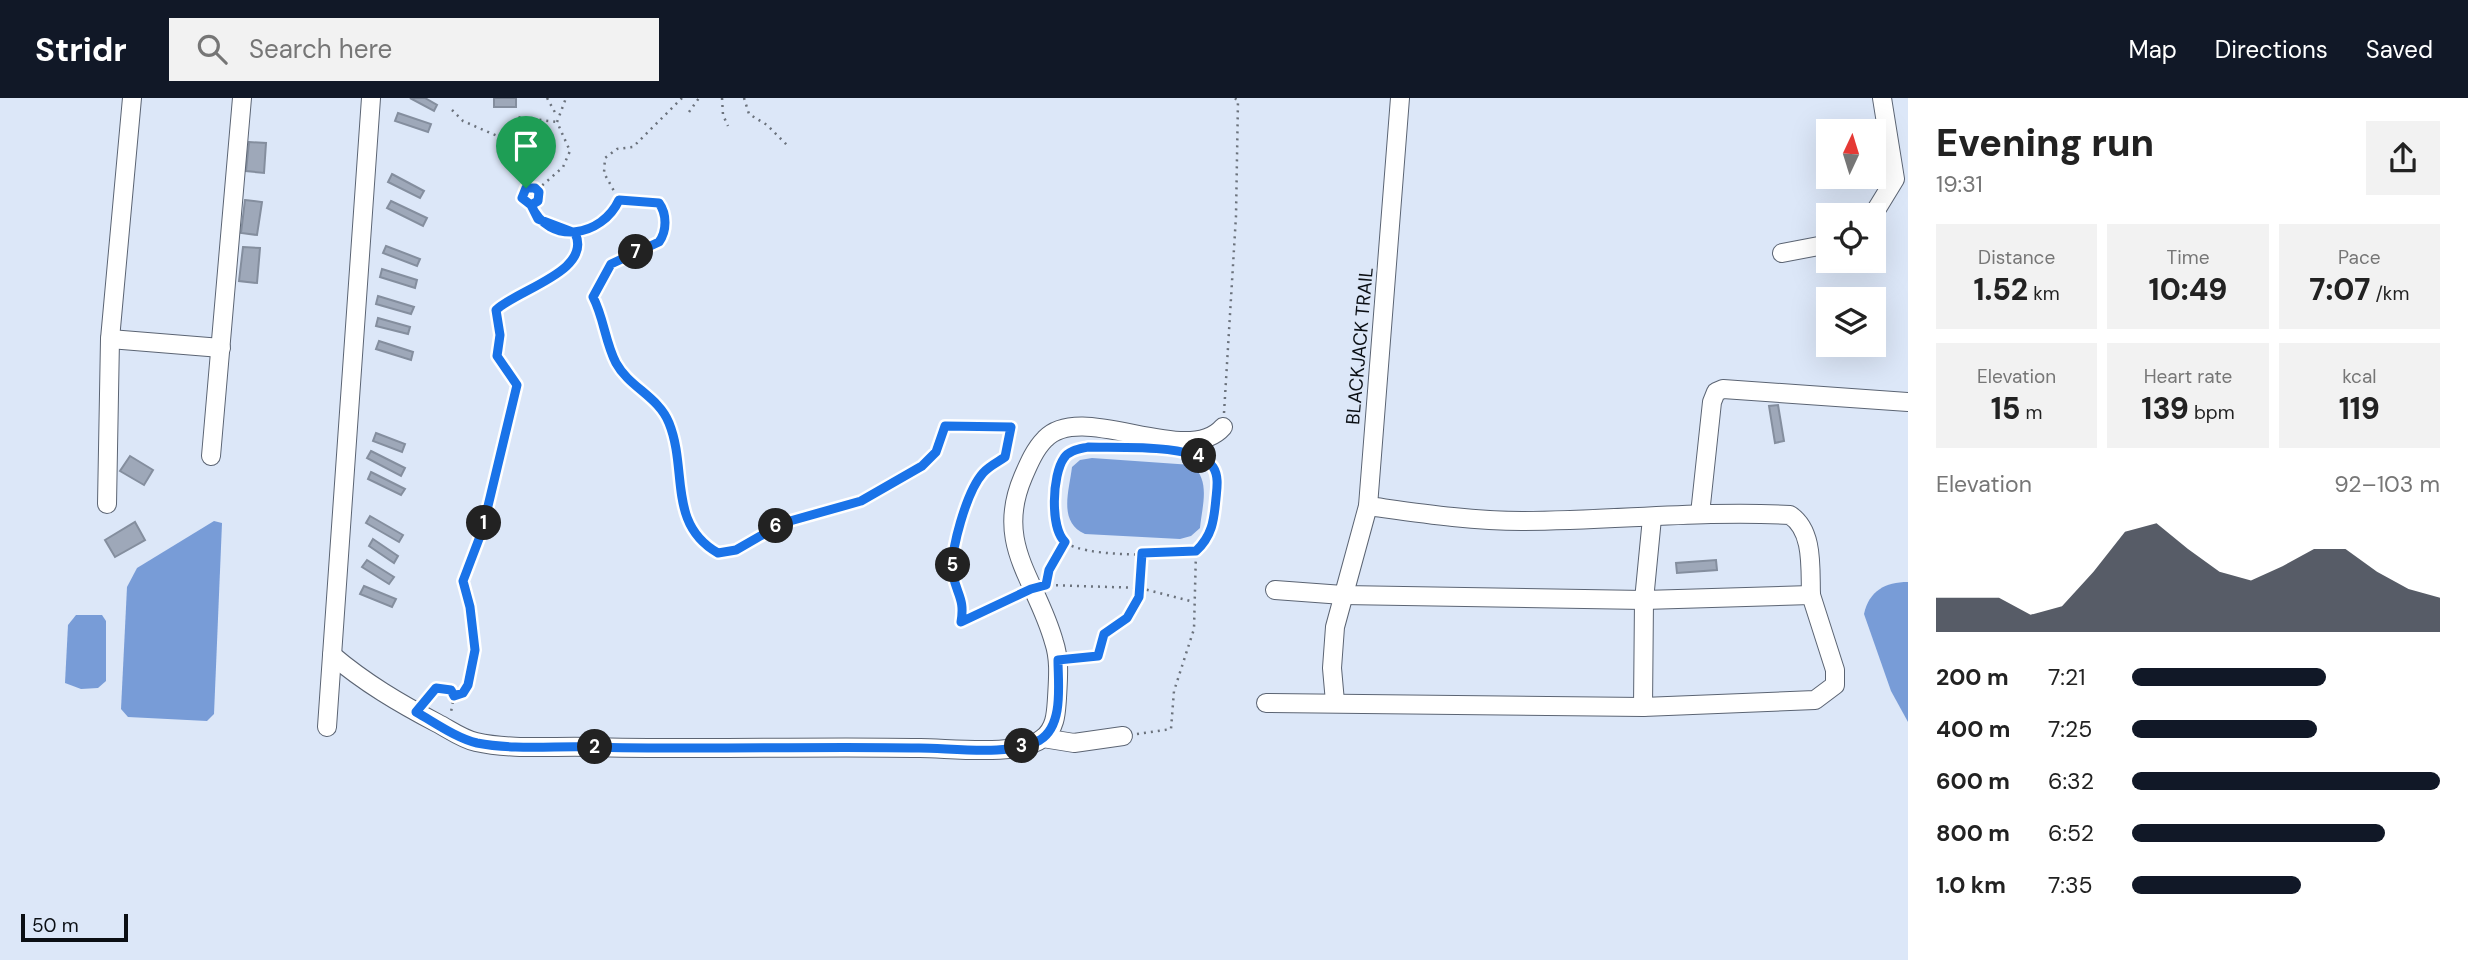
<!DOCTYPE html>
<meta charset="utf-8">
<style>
body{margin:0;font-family:"DM Sans",sans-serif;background:#f2f2f2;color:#222;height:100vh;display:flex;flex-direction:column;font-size:26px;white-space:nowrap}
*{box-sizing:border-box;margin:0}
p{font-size:23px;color:#767676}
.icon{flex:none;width:38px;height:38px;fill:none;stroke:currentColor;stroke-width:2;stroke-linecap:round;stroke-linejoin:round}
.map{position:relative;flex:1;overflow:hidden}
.panel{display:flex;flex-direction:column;background:#fff;width:560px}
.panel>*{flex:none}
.needle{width:46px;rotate:4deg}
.tools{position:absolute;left:1816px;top:21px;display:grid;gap:14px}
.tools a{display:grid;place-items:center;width:70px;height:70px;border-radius:0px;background:#fff;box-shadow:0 7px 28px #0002;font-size:35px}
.scale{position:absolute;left:21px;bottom:18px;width:107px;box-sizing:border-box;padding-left:7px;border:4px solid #0b0f14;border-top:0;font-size:19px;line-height:24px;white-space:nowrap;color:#0b0f14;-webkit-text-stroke:5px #dce7f8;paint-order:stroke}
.pin{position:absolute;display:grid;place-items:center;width:60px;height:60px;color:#fff;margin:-72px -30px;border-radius:50% 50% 50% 0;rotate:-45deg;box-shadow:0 0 7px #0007}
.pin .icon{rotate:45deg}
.km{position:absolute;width:35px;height:35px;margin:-18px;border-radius:50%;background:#222;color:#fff;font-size:19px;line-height:35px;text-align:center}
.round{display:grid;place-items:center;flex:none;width:74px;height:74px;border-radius:0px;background:#f2f2f2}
.overview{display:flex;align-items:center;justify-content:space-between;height:119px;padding:0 28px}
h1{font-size:38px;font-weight:800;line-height:52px}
.figures{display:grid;grid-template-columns:repeat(3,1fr);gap:10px;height:119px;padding:7px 28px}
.figures div{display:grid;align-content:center;border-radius:0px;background:#f2f2f2;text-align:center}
.figures b{font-size:30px;font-weight:800}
.figures small{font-size:19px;font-weight:400}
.figures p{font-size:19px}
.chart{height:196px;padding:14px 28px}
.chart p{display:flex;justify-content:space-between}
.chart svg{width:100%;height:126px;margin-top:7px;fill:#111827;opacity:.7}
ul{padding:0 28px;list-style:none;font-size:23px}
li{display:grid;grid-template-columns:112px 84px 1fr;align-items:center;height:52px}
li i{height:18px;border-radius:9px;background:#111827}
header{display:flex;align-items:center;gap:42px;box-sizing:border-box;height:98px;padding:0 35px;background:#111827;color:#fff}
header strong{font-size:33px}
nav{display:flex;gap:38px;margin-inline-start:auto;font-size:24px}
.search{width:490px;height:63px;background:#f2f2f2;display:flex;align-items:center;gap:18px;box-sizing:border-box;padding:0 24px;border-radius:0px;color:#767676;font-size:26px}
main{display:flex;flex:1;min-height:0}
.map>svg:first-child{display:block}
.water{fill:#789cd7}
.building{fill:#9ea8b9;stroke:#848e9e;stroke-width:2}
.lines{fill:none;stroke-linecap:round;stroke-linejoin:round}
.minor-casing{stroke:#5b6473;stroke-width:20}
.path{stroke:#6b727c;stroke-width:2.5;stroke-dasharray:2 5;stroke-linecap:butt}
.minor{stroke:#fff;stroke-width:18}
.route-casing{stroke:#fff;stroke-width:14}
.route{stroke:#1a73e8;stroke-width:9}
.labels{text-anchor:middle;stroke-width:7;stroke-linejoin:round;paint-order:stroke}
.street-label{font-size:19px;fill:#0b0f14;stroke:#dce7f8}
</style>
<header>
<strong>Stridr</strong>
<div class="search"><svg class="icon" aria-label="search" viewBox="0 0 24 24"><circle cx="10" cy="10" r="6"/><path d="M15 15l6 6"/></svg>Search here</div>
<nav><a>Map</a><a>Directions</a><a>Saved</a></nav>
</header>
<main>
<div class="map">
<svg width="1908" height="862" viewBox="0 0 1908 862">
<rect width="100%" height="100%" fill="#dce7f8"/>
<g class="water">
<path d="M1092,360L1192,367C1211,383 1202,408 1200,430L1191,438L1180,441L1085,436C1058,424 1069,394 1072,369L1080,362Z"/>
<path d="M214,423L222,425L214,616L207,623L128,619L121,611L127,489L137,470Z"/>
<path d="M1908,484V624L1891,593L1864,516C1869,493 1885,484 1908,484Z"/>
<path d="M76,517H102L106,523V583L98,590L81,591L65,585L68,527Z"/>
</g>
<g class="building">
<path d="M410,0H425L437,7L434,13Z"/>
<rect x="494" y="0" width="22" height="9"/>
<path d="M398,15L431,26L428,34L395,23Z"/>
<path d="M249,44L266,45L264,75L246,73Z"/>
<path d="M392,76L424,93L420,100L388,84Z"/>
<path d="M245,102L262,104L257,137L241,135Z"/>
<path d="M391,103L427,120L423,128L387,110Z"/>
<path d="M386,148L420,161L417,168L383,155Z"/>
<path d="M243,149L260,150L257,185L239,183Z"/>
<path d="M382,171L417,182L415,190L380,179Z"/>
<path d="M378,198L414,209L411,216L376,206Z"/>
<path d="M378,220L410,229L408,236L376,228Z"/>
<path d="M379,243L413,254L411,262L376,251Z"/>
<path d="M1778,307L1784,343L1775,345L1769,308Z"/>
<path d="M376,335L405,346L402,354L373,343Z"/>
<path d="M371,353L405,370L401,378L367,360Z"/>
<path d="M130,358L153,372L144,387L120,373Z"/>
<path d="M371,374L405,391L401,397L368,381Z"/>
<path d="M370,418L403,437L399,444L366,425Z"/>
<path d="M135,424L145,442L115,459L105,442Z"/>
<path d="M373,441L398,458L394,465L369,448Z"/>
<path d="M367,462L394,479L389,486L362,469Z"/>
<path d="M1716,462L1717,472L1677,475L1676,465Z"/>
<path d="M364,488L396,501L392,509L360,496Z"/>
</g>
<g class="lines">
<defs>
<g id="minor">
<path d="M1873,117L1895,81L1882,0"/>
<path d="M1782,155L1829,146"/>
<path d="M110,241L221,250"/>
<path d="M211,358L242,0"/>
<path d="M107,406L110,241L132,0"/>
<path d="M1368,408C1419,415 1470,423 1522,423C1612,423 1701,412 1790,417C1814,433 1810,470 1811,497"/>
<path d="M1700,416L1712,304L1716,294L1723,291L1908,304"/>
<path d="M332,557C365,585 399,605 437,625C449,631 462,641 476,644C511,652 553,648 589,649C699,652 810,648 920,650C951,650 1019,659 1043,640C1056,630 1056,614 1057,600C1058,581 1060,562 1054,544C1037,482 994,447 1023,379C1029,365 1035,351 1045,341C1082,302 1187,371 1223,329"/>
<path d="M1335,604L1332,570L1335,529L1368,408L1400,0"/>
<path d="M1266,605L1643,609L1815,602L1835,587V572L1811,497L1644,502L1343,497L1275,492"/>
<path d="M1643,609L1644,502L1652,420"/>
<path d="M327,629L371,0"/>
<path d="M1043,640L1074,645L1123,638"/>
</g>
</defs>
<use href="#minor" class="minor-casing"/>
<g class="path">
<path d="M547,0L557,18"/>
<path d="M682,0L633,49L617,51L605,60L604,75L619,102L659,105L665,127L659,144L611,166L593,199L616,264L626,279L654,303L668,322L681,374L682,412L688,424L712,452L726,456L783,425L861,403L922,368L936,354L945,328L1011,329L1005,359C964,388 962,420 953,467C954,491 965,497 961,524L1020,496"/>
<path d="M722,0L723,17L728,28"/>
<path d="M744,0L749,16L767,27L788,48"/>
<path d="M452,12L463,23L511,44L526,90"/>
<path d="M689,14L699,0"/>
<path d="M511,44L516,19L557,24"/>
<circle cx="531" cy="98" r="9"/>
<path d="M537,92L563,69L570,53L557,24L566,0"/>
<path d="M575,135C597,131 610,122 619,102"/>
<path d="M1224,315L1236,118L1238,2L1234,0"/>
<path d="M1088,349C1117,350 1182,345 1204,361C1226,375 1219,439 1197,452C1191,456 1179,455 1171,456C1147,457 1086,458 1066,445C1049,434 1053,374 1064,359C1070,352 1080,351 1088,349Z"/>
<path d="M1047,484L1049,472L1065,444"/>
<path d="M1049,487L1140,490L1194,504"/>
<path d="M1073,559L1098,558L1104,536L1127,520L1139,499L1141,455"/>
<path d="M454,598L462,595L468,587L475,552L470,509L463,483L482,433L517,287L497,258L500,237L496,212C518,191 592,174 575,135L538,121L531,107"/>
<path d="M426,600L436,590L451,592L454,598L451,614"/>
<path d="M1137,636L1171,631L1174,593L1194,531L1196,453"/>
</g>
<use href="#minor" class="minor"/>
</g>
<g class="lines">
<defs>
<path id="route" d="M526,90L522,100L531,107L538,121L575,135C593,173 518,191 496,212L500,237L497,258L517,287L482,433L463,483L470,509L475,552L468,587L463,595L454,598L451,592L436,590L416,614C434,624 456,640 477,645C513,652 553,648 589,649C699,652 809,648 919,650C952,650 1011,659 1040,642C1064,627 1058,586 1058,562L1098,558L1104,536L1127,520L1139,499L1142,455L1196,453C1212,438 1214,423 1216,400C1217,390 1219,378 1213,369C1197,345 1116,350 1088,349C1080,351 1069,352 1064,360C1052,377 1050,430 1065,444L1049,472L1046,487L1031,491L961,524C965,501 957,497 953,477C949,454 967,393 983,375C989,368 998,364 1005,359L1011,329L945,328L936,354L922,368L861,403L783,425L736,452L718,455C667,426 688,372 669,325C659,299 629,289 616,265C605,244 604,220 593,199L611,166L659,144C667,133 667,116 659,105L619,102C602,139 549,148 531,107L538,103L539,94L535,90H526"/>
</defs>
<use href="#route" class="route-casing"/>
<use href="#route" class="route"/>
</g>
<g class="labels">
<g class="street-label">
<text transform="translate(1359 248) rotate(-85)" y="7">BLACKJACK TRAIL</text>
</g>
</g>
</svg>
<div class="tools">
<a><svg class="needle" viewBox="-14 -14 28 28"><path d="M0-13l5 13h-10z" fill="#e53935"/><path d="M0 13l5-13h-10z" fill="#767676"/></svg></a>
<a><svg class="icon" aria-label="locate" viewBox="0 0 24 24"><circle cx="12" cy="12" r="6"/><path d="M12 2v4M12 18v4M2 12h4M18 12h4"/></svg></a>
<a><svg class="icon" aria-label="layers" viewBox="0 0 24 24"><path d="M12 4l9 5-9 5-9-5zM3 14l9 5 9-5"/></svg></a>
</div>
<div class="scale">50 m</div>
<div class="pin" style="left:526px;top:90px;background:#1e9e55"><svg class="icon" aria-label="arrive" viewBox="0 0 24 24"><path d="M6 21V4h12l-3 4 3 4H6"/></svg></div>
<b class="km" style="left:484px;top:425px">1</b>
<b class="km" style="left:595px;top:649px">2</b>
<b class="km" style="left:1022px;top:648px">3</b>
<b class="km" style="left:1199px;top:358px">4</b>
<b class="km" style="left:953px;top:467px">5</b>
<b class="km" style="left:776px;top:428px">6</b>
<b class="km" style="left:636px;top:154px">7</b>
</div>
<section class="panel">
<div class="overview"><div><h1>Evening run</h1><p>19:31</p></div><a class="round"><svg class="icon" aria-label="share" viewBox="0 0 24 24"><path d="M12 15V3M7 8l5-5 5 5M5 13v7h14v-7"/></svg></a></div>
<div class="figures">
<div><p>Distance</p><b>1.52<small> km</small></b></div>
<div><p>Time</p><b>10:49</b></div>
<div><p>Pace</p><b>7:07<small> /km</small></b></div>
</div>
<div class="figures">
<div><p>Elevation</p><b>15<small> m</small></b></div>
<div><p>Heart rate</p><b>139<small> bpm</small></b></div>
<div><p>kcal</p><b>119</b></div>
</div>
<div class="chart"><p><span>Elevation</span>92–103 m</p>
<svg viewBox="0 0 160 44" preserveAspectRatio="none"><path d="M0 44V32L10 32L20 32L30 38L40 35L50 23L60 9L70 6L80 15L90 23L100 26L110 21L120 15L130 15L140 23L150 29L160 32V44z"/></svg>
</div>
<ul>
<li><b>200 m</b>7:21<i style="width:63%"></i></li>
<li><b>400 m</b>7:25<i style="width:60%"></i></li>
<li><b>600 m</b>6:32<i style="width:100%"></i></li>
<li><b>800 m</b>6:52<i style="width:82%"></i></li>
<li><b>1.0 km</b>7:35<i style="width:55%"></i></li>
</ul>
</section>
</main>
